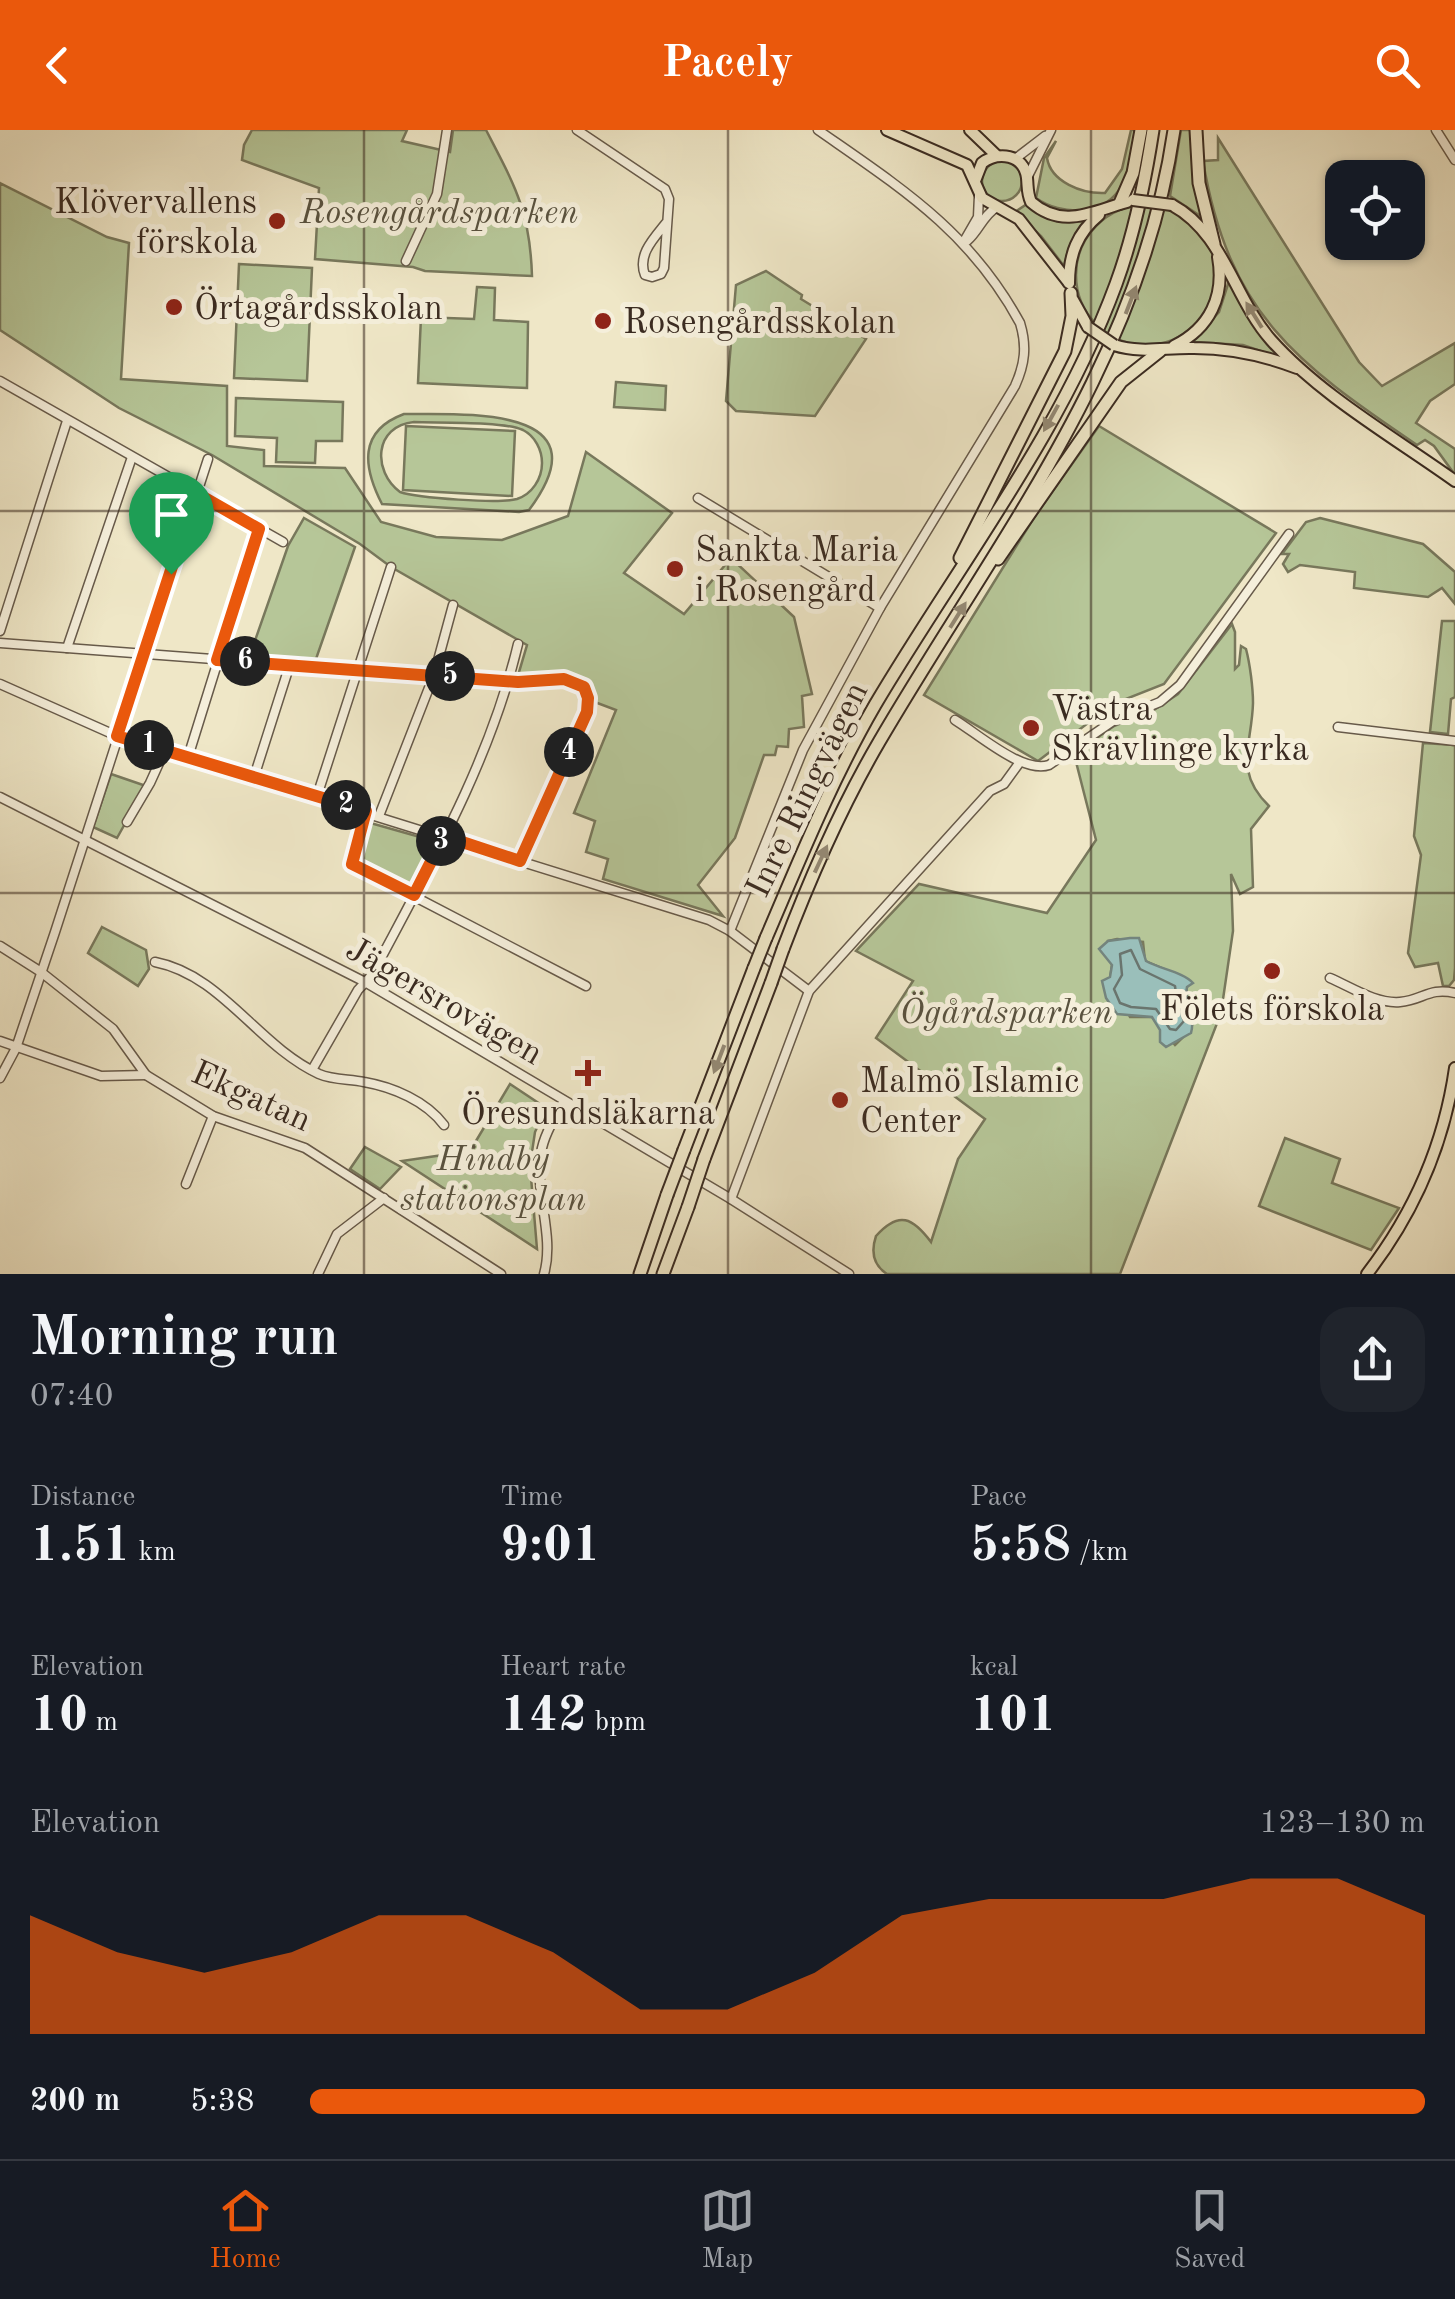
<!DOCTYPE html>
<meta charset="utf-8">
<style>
body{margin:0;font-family:"Old Standard TT",serif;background:#20242c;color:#f1f3f6;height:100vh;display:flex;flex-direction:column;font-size:38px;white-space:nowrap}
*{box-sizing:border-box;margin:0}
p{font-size:32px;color:#9ea1a6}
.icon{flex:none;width:55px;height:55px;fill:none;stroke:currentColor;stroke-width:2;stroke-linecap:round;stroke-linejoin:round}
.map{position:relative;height:1144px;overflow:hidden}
.panel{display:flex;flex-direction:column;background:#171b24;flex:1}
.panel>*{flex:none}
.buttons{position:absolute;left:1325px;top:30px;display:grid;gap:20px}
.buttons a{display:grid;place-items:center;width:100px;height:100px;border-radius:20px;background:#171b24;box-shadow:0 2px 8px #0004;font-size:50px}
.pin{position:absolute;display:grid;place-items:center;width:85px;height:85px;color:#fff;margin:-102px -42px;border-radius:50% 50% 50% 0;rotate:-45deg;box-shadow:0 0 10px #0007}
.pin .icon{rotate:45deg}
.km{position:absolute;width:50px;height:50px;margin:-25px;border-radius:50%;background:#222;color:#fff;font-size:28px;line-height:50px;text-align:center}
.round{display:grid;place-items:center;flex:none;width:105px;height:105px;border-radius:30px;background:#20242c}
.head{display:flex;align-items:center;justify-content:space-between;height:170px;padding:0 30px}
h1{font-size:55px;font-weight:700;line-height:75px}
.stats{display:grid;grid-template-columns:repeat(3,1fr);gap:15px;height:170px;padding:10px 30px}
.stats div{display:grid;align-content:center}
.stats b{font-size:50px;font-weight:700}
.stats small{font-size:28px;font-weight:400}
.stats p{font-size:28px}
.chart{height:280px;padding:20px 30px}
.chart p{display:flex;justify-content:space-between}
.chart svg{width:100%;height:180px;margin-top:10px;fill:#ea580c;opacity:.7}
ul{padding:0 30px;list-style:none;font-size:32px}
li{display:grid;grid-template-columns:160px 120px 1fr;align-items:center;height:75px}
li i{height:25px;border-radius:12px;background:#ea580c}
header{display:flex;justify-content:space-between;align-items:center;height:130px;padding:0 30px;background:#ea580c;color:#fff;font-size:45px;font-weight:700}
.tabs{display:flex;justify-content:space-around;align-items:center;height:140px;border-top:2px solid #363941;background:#171b24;font-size:28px;color:#9ea1a6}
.tabs a{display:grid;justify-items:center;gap:5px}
.tabs .current{color:#ea580c}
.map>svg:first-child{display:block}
.green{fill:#b6c698;stroke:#78785c;stroke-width:2.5;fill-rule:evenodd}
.water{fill:#9abfba;stroke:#74847d;stroke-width:2.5}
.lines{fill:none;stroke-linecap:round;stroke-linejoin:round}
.shore{stroke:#6a756e;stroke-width:2.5}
.minor-casing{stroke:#675a4a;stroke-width:11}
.major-casing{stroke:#3a2b21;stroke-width:14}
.highway-casing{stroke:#3a2b21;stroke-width:15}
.minor{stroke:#f5efdb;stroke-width:8}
.major{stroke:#efe7c7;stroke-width:10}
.highway{stroke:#efe7c7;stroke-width:11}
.major-bridge-casing{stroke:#3a2b21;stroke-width:14;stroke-linecap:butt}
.highway-bridge-casing{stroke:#3a2b21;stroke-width:15;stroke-linecap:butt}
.major-bridge{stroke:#efe7c7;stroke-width:10}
.highway-bridge{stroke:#efe7c7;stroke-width:11}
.oneway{fill:#948974}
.route-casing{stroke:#fff;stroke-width:20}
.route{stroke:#ea580c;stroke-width:12}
.grid{fill:none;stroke:#3a2b21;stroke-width:2.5;stroke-opacity:0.55}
.poi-dot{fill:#8f2418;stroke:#f5efdb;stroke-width:4}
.labels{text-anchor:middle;stroke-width:10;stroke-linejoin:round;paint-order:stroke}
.poi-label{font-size:35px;fill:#3a2b21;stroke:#f5efdb;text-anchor:start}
.park-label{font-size:35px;font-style:italic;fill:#59523f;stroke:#f5efdb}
.street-label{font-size:35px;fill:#3a2b21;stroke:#f5efdb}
</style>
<header><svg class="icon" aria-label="back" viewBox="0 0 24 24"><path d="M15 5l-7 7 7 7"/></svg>Pacely<svg class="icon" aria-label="search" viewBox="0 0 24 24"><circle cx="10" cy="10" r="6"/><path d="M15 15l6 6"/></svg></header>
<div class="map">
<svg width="1455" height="1144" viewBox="0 0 1455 1144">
<rect width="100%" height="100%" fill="#efe7c7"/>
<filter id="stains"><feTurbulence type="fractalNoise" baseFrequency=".002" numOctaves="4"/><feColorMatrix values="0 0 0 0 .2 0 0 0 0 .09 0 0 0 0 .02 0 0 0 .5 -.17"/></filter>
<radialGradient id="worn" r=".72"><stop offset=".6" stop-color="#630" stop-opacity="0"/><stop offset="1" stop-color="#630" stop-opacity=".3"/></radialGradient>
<g class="green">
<path d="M252,0H407L402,11L450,22L453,0H486C515,56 530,81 532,146L425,141L413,137L315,129L319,58L242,30L244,15Z"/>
<path d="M1131,0H1135C1132,18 1130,39 1122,55C1105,87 1061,86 1036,68L1044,28L1056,11L1047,28C1051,52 1082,64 1105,63L1122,39Z"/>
<path d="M1181,0H1193L1202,87L1170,66Z"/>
<path d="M1218,8L1359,232L1382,256L1455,213V254L1430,271L1416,293L1455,319V345L1434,316L1425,310L1417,315C1296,233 1229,184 1203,31L1218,30Z"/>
<circle cx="1002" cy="51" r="20"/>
<path d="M0,53L107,107L129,113L121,249L227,256V316L264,320V336L345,338L381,392L436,407L502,410L568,386L586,322L672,383L624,443L684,484L731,428L794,487L812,564L802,566L804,597L789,599L788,617L777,616L775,625H764L735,708L698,755L723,786L603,749L608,729L586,722L595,691L574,683L616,580L592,571C581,535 547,547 517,549L527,515L391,437L360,414L212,325L119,278L0,200Z"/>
<path d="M1027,74L1052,88L1084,92L1069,117L1064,136L1041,106L1015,82Z"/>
<circle cx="1146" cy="145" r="70"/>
<path d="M239,134L312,138L307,251L234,248Z"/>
<path d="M766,141L802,165L801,169L866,209L815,286L736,281L726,271L736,155Z"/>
<path d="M1229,151L1264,209L1287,230L1243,215L1191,212L1219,182Z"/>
<path d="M477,157L495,158L494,190L528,192L527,258L418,253L421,187L474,189Z"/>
<path d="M616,252L666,256L665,280L614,277Z"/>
<path d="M236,268L343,272L342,311H316L315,333L276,332L277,308L235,306Z"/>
<path d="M404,284C467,284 607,276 529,380L519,382L382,374C363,337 358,301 404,284ZM414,292C439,293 503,291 523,300C535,306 542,320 542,333C542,349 532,364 517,369C499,374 418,368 400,362C372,341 374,296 414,292Z"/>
<path d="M406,296L515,301L512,366L403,360Z"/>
<path d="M1099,296L1276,403L1164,554L1113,574L1038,631L924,565L1035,386Z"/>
<path d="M304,388L355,417L316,529L250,525L288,416Z"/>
<path d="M1320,388L1423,414L1455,442V474L1442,458L1428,467L1354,458L1355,442L1300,435L1288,442L1283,434L1289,424H1282L1306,392Z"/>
<path d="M1442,491H1455V567L1451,569L1448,604L1430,602Z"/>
<path d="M1232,494L1235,502V539L1239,535L1241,516L1246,519C1250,534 1253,558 1253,573C1252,615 1233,641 1269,676L1251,699L1253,757L1240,764L1231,744L1233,801L1221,883L1120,1144H887C873,1135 871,1121 876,1106C899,1080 913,1088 931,1112L958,1029L985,989L876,908L913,851L856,821L919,754L1047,783L1096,710L1074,624L1114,596L1154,580L1178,564ZM1117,809L1143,812L1145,831L1178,845L1187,857C1181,890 1211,883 1175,915L1152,887H1130L1110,848L1112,835L1108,811Z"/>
<path d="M1423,613L1455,615V838L1454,850L1449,856H1443L1438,833L1415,837L1408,823L1421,725L1414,706Z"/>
<path d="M111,644L146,656L117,708L93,697Z"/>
<path d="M367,692L427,709L431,716L409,757L358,734L355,729Z"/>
<path d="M102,797L146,820L149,839L138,856L88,823Z"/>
<path d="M510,954L546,978L535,1002L530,1035L537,1119L402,1031L470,1021Z"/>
<path d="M1285,1008L1340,1029L1332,1053L1399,1078L1371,1120L1259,1076Z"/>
<path d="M365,1017L401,1037L380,1059L350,1039Z"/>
</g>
<path class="water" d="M1130,808H1139L1146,831C1160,839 1183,842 1193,853L1187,857C1183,874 1196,885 1191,903L1166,917L1160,912V900L1152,887L1117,884L1106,868L1102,851L1110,847L1112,835L1099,819L1108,811Z"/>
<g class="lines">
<path class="shore" d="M1131,820L1140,839L1175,856L1177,873L1184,891L1176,900L1170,899L1156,879L1131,877L1120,873L1114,859L1122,845L1120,824Z"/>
<defs>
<g id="minor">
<path d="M577,0L665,59L669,69L664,138L661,144L652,147L645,145C637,125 654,108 666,93"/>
<path d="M1436,0L1455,30"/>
<path d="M1015,29L1045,6"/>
<path d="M1028,46L1051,0"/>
<path d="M967,111C979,101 983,85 997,77"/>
<path d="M963,113L978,87L979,65"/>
<path d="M406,131L437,64L447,0"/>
<path d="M0,251L283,412"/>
<path d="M698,368L880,478"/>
<path d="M0,501L67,291"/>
<path d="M0,513L518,552L575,551L587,563V582L520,731"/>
<path d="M67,518L132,327"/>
<path d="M0,554L117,606L709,790L730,801L809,861"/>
<path d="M955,590C978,604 1023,644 1049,635L1113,591L1160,572L1180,555L1289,404"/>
<path d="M1338,597L1455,611"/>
<path d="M188,627L259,399"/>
<path d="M254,647L290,534"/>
<path d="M317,666L391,437"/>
<path d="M0,667L365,852L731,1069L849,1144"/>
<path d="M366,681L352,734L586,856"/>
<path d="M379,686L434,545L453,475"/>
<path d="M127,692L150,653L165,620"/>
<path d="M730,801L803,620L880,478L1015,256C1025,234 1027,216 1020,193C970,101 901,58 818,0"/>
<path d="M0,816L41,842L113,899L146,945L213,986L305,1018L501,1144"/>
<path d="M155,832C222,845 258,916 319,944C333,950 349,949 364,952C393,957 426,971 444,995"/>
<path d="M1330,848C1351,857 1376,874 1400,872C1423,870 1429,857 1455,863"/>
<path d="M0,911L101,946L146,945"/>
<path d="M312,940L358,860L372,845C428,739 490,632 518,514"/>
<path d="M0,948L16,918L55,802L208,329"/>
<path d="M186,1054L213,986"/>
<path d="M731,1069L809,861L990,661L1004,654L1020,632"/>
<path d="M318,1144L337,1104L384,1068"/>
<path d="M544,1144C555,1105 534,1063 541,1023C544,1004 555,988 564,971"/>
</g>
<g id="major">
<path d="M887,0L967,35L982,68L1019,89L1069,153"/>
<path d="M970,0L996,25"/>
<path d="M975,51L982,33C998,21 1024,24 1027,48C1028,58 1027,63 1031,72C1063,100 1093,81 1127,72"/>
<path d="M1172,75C1224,103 1233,167 1271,210C1320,265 1395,308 1455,351"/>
<path d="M1069,153C1069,125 1077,103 1099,85"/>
<path d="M1073,170L1088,197"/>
<path d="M1114,215C1142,224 1166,217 1194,218C1231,218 1263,225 1297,238"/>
<path d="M1174,216C1210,198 1225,166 1218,127"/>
<path d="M1367,1144C1414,1083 1444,1015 1455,938"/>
</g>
<g id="highway">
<path d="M1196,0L1199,53L1214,114"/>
<path d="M1120,73L1133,43L1141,0"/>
<path d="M960,428L1065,221L1072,186L1071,163"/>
<path d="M998,429L1121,252L1160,221"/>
<path d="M766,808C800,729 832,649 875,575C956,438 1061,304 1116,154C1134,105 1145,52 1153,0"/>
<path d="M783,819C810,748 841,677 879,612C995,413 1140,235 1174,0"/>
<path d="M684,1020L754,838"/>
<path d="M704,1029L771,853"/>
<path d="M640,1144L667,1065"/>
<path d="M663,1144L688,1077"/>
</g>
</defs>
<use href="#minor" class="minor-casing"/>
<use href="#major" class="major-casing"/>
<use href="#highway" class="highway-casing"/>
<use href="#minor" class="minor"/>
<use href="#major" class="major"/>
<use href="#highway" class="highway"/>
<defs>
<g id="major-bridge">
<path d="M1133,70L1172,75"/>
<path d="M1088,197L1114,215"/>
</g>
<g id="highway-bridge">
<path d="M754,838L766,808"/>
<path d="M771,853L783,819"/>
<path d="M667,1065L684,1020"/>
<path d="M688,1077L704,1029"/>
</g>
</defs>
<use href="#major-bridge" class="major-bridge-casing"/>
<use href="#highway-bridge" class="highway-bridge-casing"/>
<use href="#major-bridge" class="major-bridge"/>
<use href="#highway-bridge" class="highway-bridge"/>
</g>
<defs><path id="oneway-solid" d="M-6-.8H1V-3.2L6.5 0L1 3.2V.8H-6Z" transform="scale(2.5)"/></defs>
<g class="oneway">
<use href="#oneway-solid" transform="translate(1131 170) rotate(-69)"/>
<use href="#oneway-solid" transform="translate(1254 185) rotate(-122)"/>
<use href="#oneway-solid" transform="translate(1051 288) rotate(119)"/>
<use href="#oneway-solid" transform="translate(958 485) rotate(-58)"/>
<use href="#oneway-solid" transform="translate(821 729) rotate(-65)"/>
<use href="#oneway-solid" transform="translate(719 929) rotate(111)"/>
</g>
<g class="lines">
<defs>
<path id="route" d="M196,363L259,399L217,530L518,552L564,549L584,557L588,568L587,582L520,731L444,706L414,765L352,734L366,681L117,606Z"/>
</defs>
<use href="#route" class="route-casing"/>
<use href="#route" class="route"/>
</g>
<path class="grid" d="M364,0V1144M728,0V1144M1091,0V1144M0,381H1455M0,763H1455"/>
<g class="poi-dot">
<circle cx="277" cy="91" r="10"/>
<circle cx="174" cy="177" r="10"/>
<circle cx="603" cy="191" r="10"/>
<circle cx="675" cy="439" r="10"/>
<circle cx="1031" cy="598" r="10"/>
<circle cx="1272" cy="841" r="10"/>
<path d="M583 928h10v10h10v10h-10v10h-10v-10h-10v-10h10z"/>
<circle cx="840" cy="970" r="10"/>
</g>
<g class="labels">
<g class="poi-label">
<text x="257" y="83" text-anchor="end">Klövervallens<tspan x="257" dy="40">förskola</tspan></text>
<text x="194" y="189">Örtagårdsskolan</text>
<text x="623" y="203">Rosengårdsskolan</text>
<text x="695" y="431">Sankta Maria<tspan x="695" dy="40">i Rosengård</tspan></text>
<text x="1051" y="590">Västra<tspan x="1051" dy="40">Skrävlinge kyrka</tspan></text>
<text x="1272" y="890" text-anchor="middle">Fölets förskola</text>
<text x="860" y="962">Malmö Islamic<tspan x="860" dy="40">Center</tspan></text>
<text x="588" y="994" text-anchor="middle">Öresundsläkarna</text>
</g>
<g class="park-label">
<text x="439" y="93">Rosengårdsparken</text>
<text x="1006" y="893">Ögårdsparken</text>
<text x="493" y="1040">Hindby<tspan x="493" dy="40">stationsplan</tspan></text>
</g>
<g class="street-label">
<text transform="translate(806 659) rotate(-64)" y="12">Inre Ringvägen</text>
<text transform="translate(445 870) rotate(30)" y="12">Jägersrovägen</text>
<text transform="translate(252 965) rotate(24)" y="12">Ekgatan</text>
</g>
</g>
<rect width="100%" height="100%" filter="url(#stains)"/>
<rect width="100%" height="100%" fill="url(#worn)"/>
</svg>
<div class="buttons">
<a><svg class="icon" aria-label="locate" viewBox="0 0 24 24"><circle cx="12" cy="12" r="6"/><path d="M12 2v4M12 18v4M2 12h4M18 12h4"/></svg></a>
</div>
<div class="pin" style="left:171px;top:444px;background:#1e9e55"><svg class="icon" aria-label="arrive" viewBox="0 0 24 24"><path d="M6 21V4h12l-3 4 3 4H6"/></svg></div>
<b class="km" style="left:149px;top:615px">1</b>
<b class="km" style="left:346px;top:675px">2</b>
<b class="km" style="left:441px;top:711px">3</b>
<b class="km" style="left:569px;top:622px">4</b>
<b class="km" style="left:450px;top:546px">5</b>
<b class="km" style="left:245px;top:531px">6</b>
</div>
<section class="panel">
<div class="head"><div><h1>Morning run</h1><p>07:40</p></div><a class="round"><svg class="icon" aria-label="share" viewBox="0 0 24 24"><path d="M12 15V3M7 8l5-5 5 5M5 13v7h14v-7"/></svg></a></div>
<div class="stats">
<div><p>Distance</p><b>1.51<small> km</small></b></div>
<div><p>Time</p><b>9:01</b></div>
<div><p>Pace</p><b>5:58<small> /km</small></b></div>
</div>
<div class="stats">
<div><p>Elevation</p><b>10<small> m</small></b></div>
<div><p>Heart rate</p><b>142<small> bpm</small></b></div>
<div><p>kcal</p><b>101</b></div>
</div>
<div class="chart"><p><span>Elevation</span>123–130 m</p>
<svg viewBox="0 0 160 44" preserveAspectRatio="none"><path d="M0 44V15L10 24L20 29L30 24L40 15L50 15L60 24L70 38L80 38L90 29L100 15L110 11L120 11L130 11L140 6L150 6L160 15V44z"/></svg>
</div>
<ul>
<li><b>200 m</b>5:38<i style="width:100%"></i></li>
</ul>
</section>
<nav class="tabs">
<a class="current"><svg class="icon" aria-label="home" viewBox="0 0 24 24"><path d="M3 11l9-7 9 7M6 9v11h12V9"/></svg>Home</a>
<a><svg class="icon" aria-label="map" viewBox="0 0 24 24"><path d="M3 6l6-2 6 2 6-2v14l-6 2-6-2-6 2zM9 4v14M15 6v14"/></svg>Map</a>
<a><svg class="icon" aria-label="saved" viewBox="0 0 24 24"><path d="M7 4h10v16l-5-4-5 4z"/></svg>Saved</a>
</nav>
